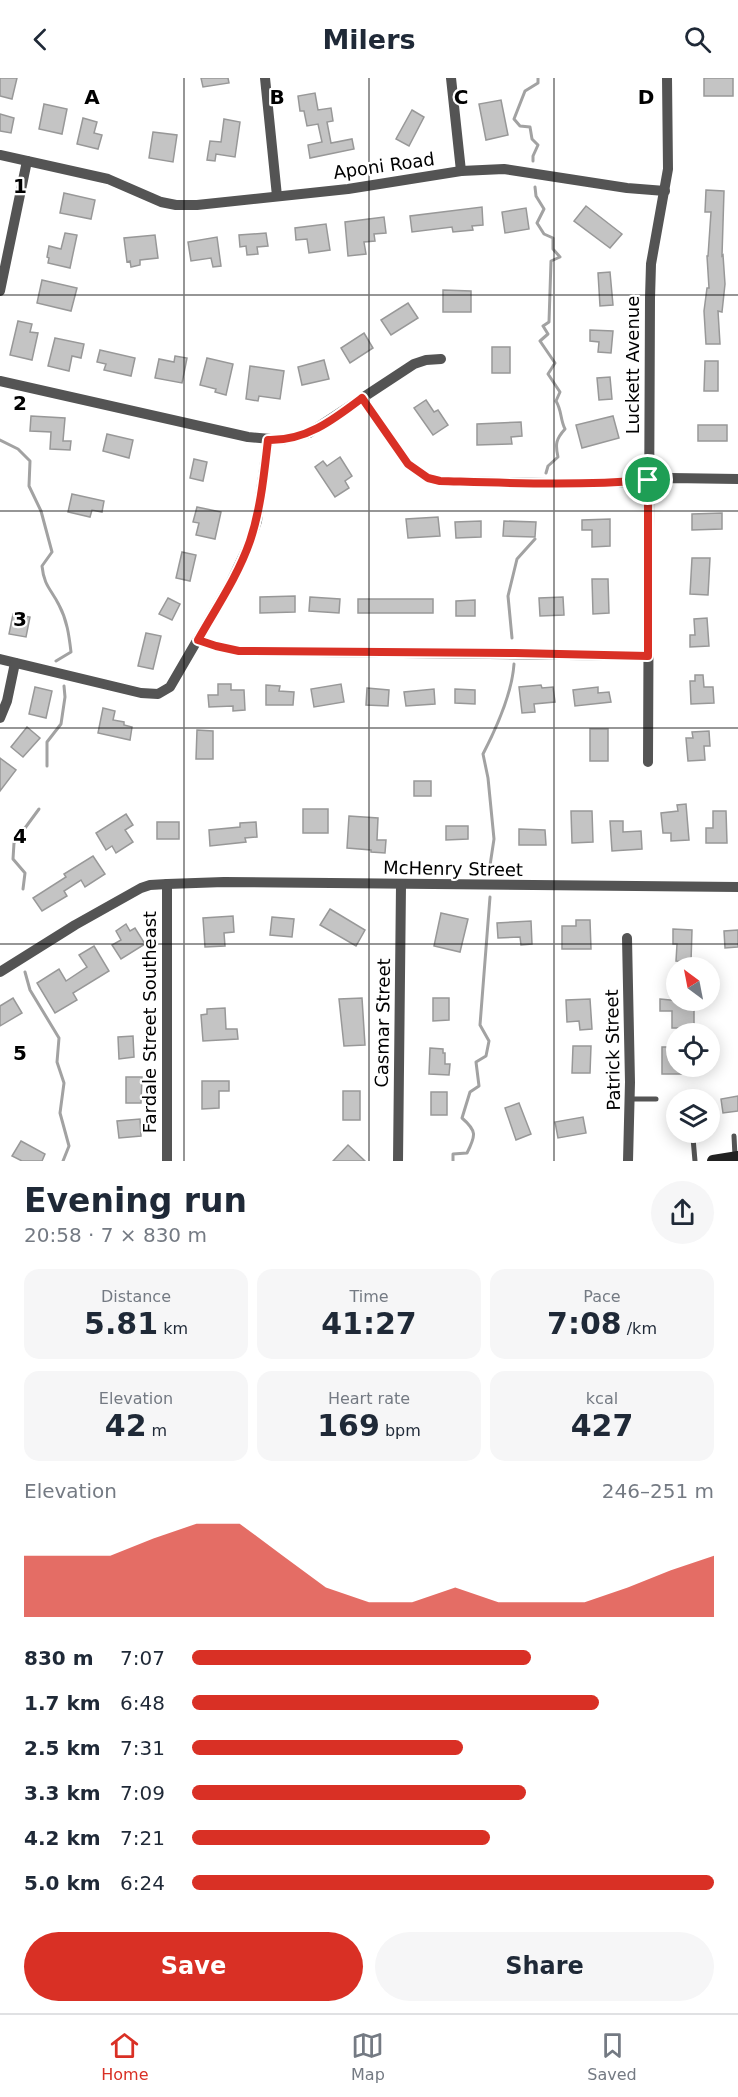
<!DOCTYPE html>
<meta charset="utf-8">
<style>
body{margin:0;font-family:"DejaVu Sans",sans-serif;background:#f6f6f7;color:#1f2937;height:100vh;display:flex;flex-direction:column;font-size:22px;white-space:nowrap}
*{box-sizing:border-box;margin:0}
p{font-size:20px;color:#747a83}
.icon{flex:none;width:33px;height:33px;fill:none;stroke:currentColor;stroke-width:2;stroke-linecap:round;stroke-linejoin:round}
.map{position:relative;height:1083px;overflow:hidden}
.sheet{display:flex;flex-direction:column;background:#fff;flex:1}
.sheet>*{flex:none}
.needle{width:39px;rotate:328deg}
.controls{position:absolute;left:666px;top:879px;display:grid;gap:12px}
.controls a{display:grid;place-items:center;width:54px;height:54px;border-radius:50%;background:#fff;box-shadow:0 3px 15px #0003;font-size:30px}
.pin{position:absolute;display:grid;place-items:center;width:51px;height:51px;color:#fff;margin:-26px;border:3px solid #fff;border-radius:50%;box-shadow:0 2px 6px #0007}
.round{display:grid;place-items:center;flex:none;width:63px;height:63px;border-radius:32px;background:#f6f6f7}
.overview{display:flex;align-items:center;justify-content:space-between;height:102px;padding:0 24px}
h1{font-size:33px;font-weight:600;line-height:45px}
.metrics{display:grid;grid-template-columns:repeat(3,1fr);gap:9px;height:102px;padding:6px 24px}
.metrics div{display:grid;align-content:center;border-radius:15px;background:#f6f6f7;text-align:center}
.metrics b{font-size:30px;font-weight:600}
.metrics small{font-size:16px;font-weight:400}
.metrics p{font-size:16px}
.chart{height:168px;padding:12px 24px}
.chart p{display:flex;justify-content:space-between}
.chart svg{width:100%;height:108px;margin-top:6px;fill:#d93025;opacity:.7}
.cta{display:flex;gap:12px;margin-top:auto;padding:12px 24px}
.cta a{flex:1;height:69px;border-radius:36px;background:#d93025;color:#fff;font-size:24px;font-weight:600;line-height:69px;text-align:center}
.cta a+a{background:#f6f6f7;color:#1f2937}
ul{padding:0 24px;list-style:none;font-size:20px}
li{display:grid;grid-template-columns:96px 72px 1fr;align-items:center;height:45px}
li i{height:15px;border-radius:8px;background:#d93025}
header{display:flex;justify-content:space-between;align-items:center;height:78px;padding:0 24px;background:#fff;font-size:27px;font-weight:600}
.tab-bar{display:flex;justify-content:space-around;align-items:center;height:84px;border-top:2px solid #e0e1e3;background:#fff;font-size:16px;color:#747a83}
.tab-bar a{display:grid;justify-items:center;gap:3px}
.tab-bar .on{color:#d93025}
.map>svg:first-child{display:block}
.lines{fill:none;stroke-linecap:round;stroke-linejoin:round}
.stream{stroke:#a2a2a2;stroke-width:3}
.building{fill:#c4c4c4;stroke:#989898;stroke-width:1.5}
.service{stroke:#545454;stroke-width:5}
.minor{stroke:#545454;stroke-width:10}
.secondary{stroke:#212121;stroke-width:12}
.route-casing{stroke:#fff;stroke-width:12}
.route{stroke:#d93025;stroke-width:8}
.grid{fill:none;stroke:#000;stroke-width:1.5;stroke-opacity:0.55}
.labels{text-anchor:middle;stroke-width:4.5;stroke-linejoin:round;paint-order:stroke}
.street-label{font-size:18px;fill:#000;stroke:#fff}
.grid-label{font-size:20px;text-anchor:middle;font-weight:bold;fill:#000;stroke:#fff;stroke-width:4.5;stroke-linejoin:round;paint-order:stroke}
</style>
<header><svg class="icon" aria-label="back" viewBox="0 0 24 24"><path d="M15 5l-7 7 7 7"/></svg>Milers<svg class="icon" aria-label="search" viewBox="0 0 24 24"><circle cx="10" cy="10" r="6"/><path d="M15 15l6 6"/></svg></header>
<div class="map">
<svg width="738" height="1083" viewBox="0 0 738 1083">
<rect width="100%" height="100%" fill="#fff"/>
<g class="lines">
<g class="stream">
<path d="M533,83V78L538,67L532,61L530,49L520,48L514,41L525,13L538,5V0"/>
<path d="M535,109L536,118L544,131L537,145L544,156L553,160V171L560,179L551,183L549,244L543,248L548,256L540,263L555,285L548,296L560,314L556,323C562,333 560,341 565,351C556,361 555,366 558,379L548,388L546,395"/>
<path d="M0,362L18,371L30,383L29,408L41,433L52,474L42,488C44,508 51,511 59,527C67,542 69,557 71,574L56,583"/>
<path d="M512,560L508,518L517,481L535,461"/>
<path d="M47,688V664L61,646L65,619L64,608"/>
<path d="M489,794L494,761L488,700L483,676C497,649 512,616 514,586"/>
<path d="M23,811L25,795L13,781L14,765L39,731"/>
<path d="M25,894L30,912L59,960L57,984L64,1005L60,1035L69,1068L63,1083"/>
<path d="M453,1083V1076L467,1075C476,1057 477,1053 462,1040L470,1014L479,1008L476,984L486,978L489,963L480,947L490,819"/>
</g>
</g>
<g class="building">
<path d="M0,0H17L12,21L0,18Z"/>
<path d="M201,0H228L229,5L203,9Z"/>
<rect x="704" y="0" width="29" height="18"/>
<path d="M315,15L318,32L331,30L333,43L327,44L331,65L352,61L354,71L310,80L308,67L322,64L318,46L307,48L304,33H300L298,18Z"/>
<path d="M501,22L508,57L486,62L479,26Z"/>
<path d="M44,26L67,31L62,56L39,51Z"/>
<path d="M412,32L424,39L409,68L396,61Z"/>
<path d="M0,36L14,40L11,55L0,53Z"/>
<path d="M83,40L97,44L94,55L102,57L98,71L77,66Z"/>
<path d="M224,41L240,44L235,79L216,76L215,83L207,82L210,63L221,64Z"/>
<path d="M153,54L177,57L173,84L149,80Z"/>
<path d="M706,112L724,113L722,178L723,177L725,206L722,234L718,233L720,266H706L704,233L707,210H709L707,178H708L711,134H705Z"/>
<path d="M64,115L95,122L91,141L60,135Z"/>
<path d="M586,128L622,156L610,170L574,143Z"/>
<path d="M482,129L483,147L472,148L473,152L453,154L452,149L412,154L410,138Z"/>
<path d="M526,130L529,151L505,155L502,134Z"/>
<path d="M384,139L386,155L374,156L375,163L364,164L366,176L348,178L345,144Z"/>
<path d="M326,146L330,172L309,175L307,161L296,162L295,150Z"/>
<path d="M65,155L77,157L70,190L48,185L49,180L47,179L49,168L61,171Z"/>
<path d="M266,155L268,168L257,169L258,176L247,177L246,168L240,169L239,157Z"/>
<path d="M155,157L158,180L140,182V187L131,189L130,183L127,184L124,160Z"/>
<path d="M217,159L221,188L213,189L211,180L191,183L188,164Z"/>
<path d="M610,194L613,227L600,228L598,195Z"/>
<path d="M42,202L77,210L71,233L37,225Z"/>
<path d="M443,212L471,213V234H443Z"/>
<path d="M408,225L418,240L391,257L381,242Z"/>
<path d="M18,243L32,246L30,254L38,255L32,282L10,277Z"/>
<path d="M590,252L613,253L611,275L598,274L599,264L590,263Z"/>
<path d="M364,255L373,270L350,285L341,270Z"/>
<path d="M55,260L84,266L81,280L72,278L69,293L48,288Z"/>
<rect x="492" y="269" width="18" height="26"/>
<path d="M100,272L135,280L131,298L104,292L106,286L97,284Z"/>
<path d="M175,278L187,280L182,305L155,300L159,281L174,284Z"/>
<path d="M207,280L233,286L226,317L215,314L216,311L200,307Z"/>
<path d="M324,282L329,301L302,307L298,289Z"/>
<path d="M705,283H718V313H704Z"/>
<path d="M250,288L284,293L280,321L259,318L258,323L246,321Z"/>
<path d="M610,299L612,321L599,322L597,300Z"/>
<path d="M426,322L434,334L438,332L448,347L433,357L414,330Z"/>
<path d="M31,338L65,340L63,363H71L70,372L50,371L51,354L30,353Z"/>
<path d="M613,338L619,360L582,370L576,347Z"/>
<path d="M521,344L522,358L511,359L512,366L477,367V346Z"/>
<rect x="698" y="347" width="29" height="16"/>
<path d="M107,356L133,362L129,380L103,373Z"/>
<path d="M340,379L352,398L345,403L349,410L335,419L315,389L323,383L327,388Z"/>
<path d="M194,381L207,384L203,403L190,400Z"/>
<path d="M72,416L104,423L102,434L92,432L90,439L68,434Z"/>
<path d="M197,429L221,434L215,461L196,457L199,445L193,444Z"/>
<path d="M722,435V451L692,452V436Z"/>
<path d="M438,439L440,458L408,460L406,441Z"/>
<path d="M610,441V468L592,469V452H582V442Z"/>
<path d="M481,443V459L456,460L455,444Z"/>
<path d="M504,443L536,444L535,459L503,458Z"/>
<path d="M182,474L196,477L190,503L176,500Z"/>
<path d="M692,480H710L708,517L690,516Z"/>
<path d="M592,501H608L609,535L593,536Z"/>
<path d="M295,518V534L260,535V519Z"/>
<path d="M310,519L340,521L339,535L309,533Z"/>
<path d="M563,519L564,537L540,538L539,520Z"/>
<path d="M168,520L180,526L172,542L159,536Z"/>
<rect x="358" y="521" width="75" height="14"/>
<path d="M475,522V538H456V523Z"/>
<path d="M13,536L30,539L26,559L9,556Z"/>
<path d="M707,540L709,568L690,569V557H695L694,541Z"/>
<path d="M146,555L161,558L153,591L138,588Z"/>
<path d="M695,597H703L704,609H713L714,625L691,626L690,603H695Z"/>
<path d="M218,606H231V612H244L245,632L233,633V628L209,629L208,617H218Z"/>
<path d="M341,606L344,624L314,629L311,611Z"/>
<path d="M266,607L280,608L279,613L294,614L293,627H266Z"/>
<path d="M541,607L542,610L553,609L555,624L534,626L535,634L522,635L519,609Z"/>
<path d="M35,609L52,613L46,640L29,636Z"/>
<path d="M598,609V615L609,614L611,624L575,628L573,612Z"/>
<path d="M367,610L389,612L388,628L366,627Z"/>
<path d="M434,611L435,626L406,628L404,614Z"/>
<path d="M455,611L475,612V626L455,625Z"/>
<path d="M103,630L115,633L113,642L124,644V647L132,649L130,662L98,655Z"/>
<path d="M27,649L40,660L23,679L11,669Z"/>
<rect x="590" y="651" width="18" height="32"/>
<path d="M197,652L213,653V681H196Z"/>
<path d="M709,653L710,668H704L705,682L688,683L686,660H693L692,654Z"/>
<path d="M0,680L16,692L0,713Z"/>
<rect x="414" y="703" width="17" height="15"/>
<path d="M686,726L689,762L671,763V755H663L661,735L678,733L677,727Z"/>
<rect x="303" y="731" width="25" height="24"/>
<path d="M571,733H592L593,764L572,765Z"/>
<path d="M713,733H726L727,765H706V750H713Z"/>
<path d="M126,736L133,747L125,752L133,764L116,775L112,768L106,772L96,755Z"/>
<path d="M349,738L378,740L377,762H386L385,775L371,774V772L347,770Z"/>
<path d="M610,743H623V754L641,753L642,771L612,773Z"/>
<rect x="157" y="744" width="22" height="17"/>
<path d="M256,744L257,759L245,760L246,764L210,768L209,752L240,749V745Z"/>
<path d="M446,748H468V761L446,762Z"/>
<path d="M519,751L545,752L546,767H519Z"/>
<path d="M93,778L105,796L85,809L81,802L64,813L67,818L42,833L33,820L66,799L64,796Z"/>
<path d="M330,831L365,852L356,868L320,847Z"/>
<path d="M441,835L468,841L460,874L434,868Z"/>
<path d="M233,838L234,854L224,855L225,868L205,869L203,840Z"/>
<path d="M272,839L294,841L292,859L270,857Z"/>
<path d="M576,842H590L591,871H562V848H576Z"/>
<path d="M531,843L532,866L521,867L520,859L498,860L497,845Z"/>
<path d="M126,846L130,853L135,850L145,866L121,881L112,867L121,862L116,853Z"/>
<path d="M673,851L692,852L691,884L676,883L677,866H673Z"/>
<path d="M738,852V869L725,870L724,853Z"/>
<path d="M94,868L109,893L73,915L77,922L55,935L37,905L59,891L66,903L87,889L79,877Z"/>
<path d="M13,920L22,935L0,948V928Z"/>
<path d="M362,920L365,967L344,968L339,921Z"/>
<path d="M433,920H449V942L433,943Z"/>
<path d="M590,921L592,951L580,952L579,943L567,944L566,922Z"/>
<path d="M660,921L680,923V927H694V950H672V933H660Z"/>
<path d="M225,930L226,951H237L238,961L203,963L201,937L207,936V931Z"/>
<path d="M133,958L134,979L119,981L118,959Z"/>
<path d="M573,968H591L590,995H572Z"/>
<path d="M662,969H676V988H683V996H662Z"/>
<path d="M430,970L443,971V975H445V986H450L449,997L429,996Z"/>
<path d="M126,999H142L141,1025H126Z"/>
<path d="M202,1003H229V1013H219V1030L202,1031Z"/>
<rect x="343" y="1013" width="17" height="29"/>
<rect x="431" y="1014" width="16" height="23"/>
<path d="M738,1018V1033L723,1035L721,1021Z"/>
<path d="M519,1025L531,1056L516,1062L505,1030Z"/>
<path d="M583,1039L586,1055L558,1060L555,1044Z"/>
<path d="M140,1041L141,1058L119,1060L117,1043Z"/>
<path d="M21,1063L45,1076L42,1083H22L12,1078Z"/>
<path d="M348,1067L365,1083H333Z"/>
</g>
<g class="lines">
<g class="service">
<path d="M630,1021H656"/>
<path d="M734,1058L735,1078"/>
<path d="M693,1060L695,1083"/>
</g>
<g class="minor">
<path d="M265,0L277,118"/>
<path d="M451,0L461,93"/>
<path d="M0,77L108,101L161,124L176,127H197L348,111L461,93L504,91L627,110L665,113"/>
<path d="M0,213L27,83"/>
<path d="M0,303L248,359L282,362L309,355L414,286L426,282L441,281"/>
<path d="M362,320L408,386L428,400L440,403L547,405H619L671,400L738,401"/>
<path d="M198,562L216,568L239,573L648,578"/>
<path d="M0,581L141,615L158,616L170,609L230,506L249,466L257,443L268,362"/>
<path d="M0,640L7,623L15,585"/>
<path d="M648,684L650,220L651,186L668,91L667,0"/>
<path d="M627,860L630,1004L628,1083"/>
<path d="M0,894L75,847L141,810L150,807L167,806L224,804L738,809"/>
<path d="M167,1083V806"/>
<path d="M398,1083L401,807"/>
</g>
<path class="secondary" d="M713,1083L738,1079"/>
</g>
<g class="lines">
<defs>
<path id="route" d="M362,320L408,386L428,400L440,403C509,405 579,408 648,402V578L515,575L239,573L216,568L198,562C216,530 238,498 250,463C261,430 264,396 268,362C306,363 333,342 362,320Z"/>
</defs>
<use href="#route" class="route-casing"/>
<use href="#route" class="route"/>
</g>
<path class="grid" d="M184,0V1083M369,0V1083M554,0V1083M0,217H738M0,433H738M0,650H738M0,866H738"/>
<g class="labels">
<g class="street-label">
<text transform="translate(384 88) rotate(-8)" y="6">Aponi Road</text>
<text transform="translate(633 287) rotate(-90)" y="6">Luckett Avenue</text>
<text transform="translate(453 791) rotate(1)" y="6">McHenry Street</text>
<text transform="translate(150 944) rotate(-90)" y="6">Fardale Street Southeast</text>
<text transform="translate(383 945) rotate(-89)" y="6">Casmar Street</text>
<text transform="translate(613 972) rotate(-91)" y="6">Patrick Street</text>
</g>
</g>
<g class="grid-label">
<text x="92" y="26">A</text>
<text x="277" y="26">B</text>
<text x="461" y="26">C</text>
<text x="646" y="26">D</text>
<text x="20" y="115">1</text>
<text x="20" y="332">2</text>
<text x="20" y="548">3</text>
<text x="20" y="765">4</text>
<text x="20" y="982">5</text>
</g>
</svg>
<div class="controls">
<a><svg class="needle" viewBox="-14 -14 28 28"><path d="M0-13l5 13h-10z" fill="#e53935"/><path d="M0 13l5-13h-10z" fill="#747a83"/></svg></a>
<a><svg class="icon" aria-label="locate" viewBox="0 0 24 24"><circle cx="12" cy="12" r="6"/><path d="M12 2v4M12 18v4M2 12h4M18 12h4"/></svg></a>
<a><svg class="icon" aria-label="layers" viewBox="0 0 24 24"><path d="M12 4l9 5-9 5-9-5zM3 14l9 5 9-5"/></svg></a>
</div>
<div class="pin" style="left:648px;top:402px;background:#1e9e55"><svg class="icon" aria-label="arrive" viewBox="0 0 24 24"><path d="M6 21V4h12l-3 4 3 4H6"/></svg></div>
</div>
<section class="sheet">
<div class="overview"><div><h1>Evening run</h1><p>20:58 · 7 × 830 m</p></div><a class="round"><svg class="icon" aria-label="share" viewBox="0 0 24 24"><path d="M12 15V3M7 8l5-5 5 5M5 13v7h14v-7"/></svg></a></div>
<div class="metrics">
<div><p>Distance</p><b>5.81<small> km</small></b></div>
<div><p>Time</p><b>41:27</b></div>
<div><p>Pace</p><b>7:08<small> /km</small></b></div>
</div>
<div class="metrics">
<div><p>Elevation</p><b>42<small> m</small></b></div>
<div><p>Heart rate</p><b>169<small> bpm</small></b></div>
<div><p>kcal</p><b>427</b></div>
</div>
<div class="chart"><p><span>Elevation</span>246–251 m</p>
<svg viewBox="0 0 160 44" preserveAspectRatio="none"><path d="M0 44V19L10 19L20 19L30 12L40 6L50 6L60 19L70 32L80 38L90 38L100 32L110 38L120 38L130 38L140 32L150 25L160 19V44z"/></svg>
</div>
<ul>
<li><b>830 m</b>7:07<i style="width:65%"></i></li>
<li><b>1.7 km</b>6:48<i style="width:78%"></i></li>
<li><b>2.5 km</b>7:31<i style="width:52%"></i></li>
<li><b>3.3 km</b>7:09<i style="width:64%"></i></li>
<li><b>4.2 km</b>7:21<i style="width:57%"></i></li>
<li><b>5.0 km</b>6:24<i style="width:100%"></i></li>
</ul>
<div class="cta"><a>Save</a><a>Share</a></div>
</section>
<nav class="tab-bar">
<a class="on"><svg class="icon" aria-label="home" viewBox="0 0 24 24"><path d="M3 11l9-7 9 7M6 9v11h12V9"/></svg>Home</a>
<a><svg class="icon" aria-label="map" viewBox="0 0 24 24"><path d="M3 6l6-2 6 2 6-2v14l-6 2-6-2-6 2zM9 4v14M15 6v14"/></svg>Map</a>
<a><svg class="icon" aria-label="saved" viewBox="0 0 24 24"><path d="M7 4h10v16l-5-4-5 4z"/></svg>Saved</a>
</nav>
